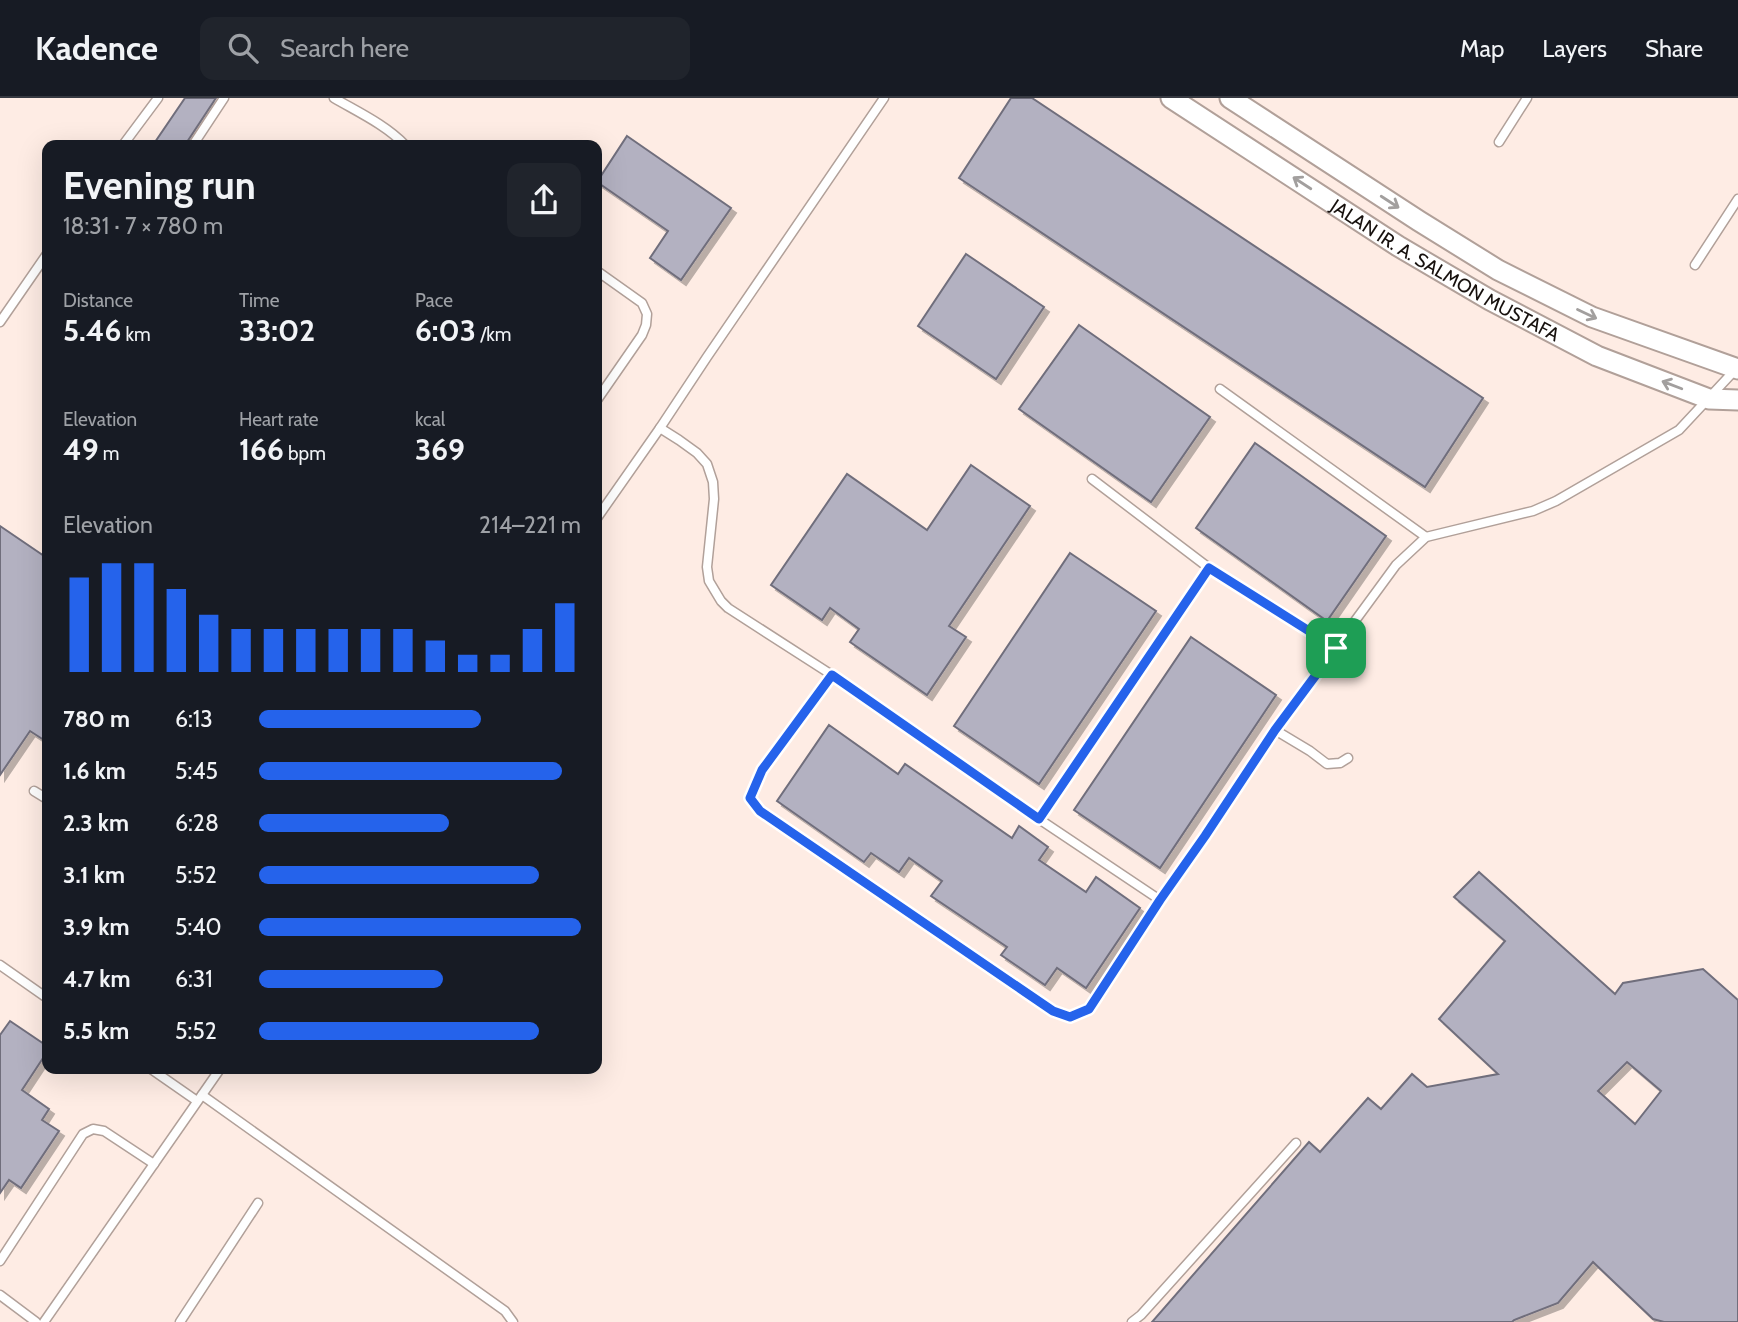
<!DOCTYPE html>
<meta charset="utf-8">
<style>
body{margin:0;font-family:Cabin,sans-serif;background:#20242c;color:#f1f3f6;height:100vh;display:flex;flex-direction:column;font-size:26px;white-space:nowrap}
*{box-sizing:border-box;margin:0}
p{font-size:23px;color:#9ea1a6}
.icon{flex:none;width:38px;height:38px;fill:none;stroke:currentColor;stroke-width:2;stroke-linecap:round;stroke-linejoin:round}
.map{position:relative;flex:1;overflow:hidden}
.drawer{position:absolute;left:42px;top:42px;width:560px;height:934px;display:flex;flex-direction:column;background:#171b24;border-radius:14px;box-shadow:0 7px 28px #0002}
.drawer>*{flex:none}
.pin{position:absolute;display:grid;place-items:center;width:60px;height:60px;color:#fff;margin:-30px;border-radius:14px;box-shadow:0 4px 10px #0006}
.round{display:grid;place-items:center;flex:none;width:74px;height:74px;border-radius:14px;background:#20242c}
.summary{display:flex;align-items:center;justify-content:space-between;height:119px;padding:0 21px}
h1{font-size:38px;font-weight:700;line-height:52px}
.metrics{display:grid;grid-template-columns:repeat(3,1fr);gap:10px;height:119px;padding:7px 21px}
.metrics div{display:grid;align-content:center}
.metrics b{font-size:30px;font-weight:700}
.metrics small{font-size:19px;font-weight:400}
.metrics p{font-size:19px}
.chart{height:196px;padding:14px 21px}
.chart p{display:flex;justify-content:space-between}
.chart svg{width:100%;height:126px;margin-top:7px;stroke:#2563eb;stroke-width:6}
ul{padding:0 21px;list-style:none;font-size:23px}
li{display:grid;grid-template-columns:112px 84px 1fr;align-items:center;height:52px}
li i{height:18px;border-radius:9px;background:#2563eb}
header{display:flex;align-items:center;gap:42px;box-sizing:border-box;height:98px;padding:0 35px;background:#171b24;border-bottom:2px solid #363941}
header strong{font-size:33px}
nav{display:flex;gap:38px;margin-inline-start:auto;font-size:24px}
.search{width:490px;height:63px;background:#20242c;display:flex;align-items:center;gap:18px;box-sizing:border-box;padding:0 24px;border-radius:14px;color:#9ea1a6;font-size:26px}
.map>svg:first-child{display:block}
.building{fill:#b3b1c1;stroke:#706e7c;stroke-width:2;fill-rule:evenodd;filter:url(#shadow)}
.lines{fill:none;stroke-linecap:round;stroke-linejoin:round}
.service-casing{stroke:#b1a099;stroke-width:11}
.tertiary-casing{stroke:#b1a099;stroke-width:23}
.service{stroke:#fff;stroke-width:8}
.tertiary{stroke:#fff;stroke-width:19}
.oneway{stroke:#a29f9e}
.route-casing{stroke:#fff;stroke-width:14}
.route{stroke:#2563eb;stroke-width:9}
.labels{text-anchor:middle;stroke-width:5;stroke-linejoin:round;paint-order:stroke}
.street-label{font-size:19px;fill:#16100d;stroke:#fdfdfd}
</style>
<header>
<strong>Kadence</strong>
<div class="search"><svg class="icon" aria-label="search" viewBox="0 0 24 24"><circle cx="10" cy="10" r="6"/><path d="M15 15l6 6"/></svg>Search here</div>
<nav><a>Map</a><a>Layers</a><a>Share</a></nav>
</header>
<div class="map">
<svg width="1738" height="1224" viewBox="0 0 1738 1224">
<defs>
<filter id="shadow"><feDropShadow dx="5" dy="5" stdDeviation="0" flood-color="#0004"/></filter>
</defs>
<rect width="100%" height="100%" fill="#feece4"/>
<g class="building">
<path d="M185,0H216L185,47H153Z"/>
<path d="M1011,0H1032L1483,300L1425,389L959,80Z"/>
<path d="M627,38L731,110L681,182L650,160L668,133L597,84Z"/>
<path d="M966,156L1044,209L996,281L918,228Z"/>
<path d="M1079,227L1210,319L1151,404L1019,311Z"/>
<path d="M1255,345L1386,438L1327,523L1196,430Z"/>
<path d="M971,367L1030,408L949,528L966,539L927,597L850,544L859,531L830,510L822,522L771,487L847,376L927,432Z"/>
<path d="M0,428L47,460V644L30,633L0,677Z"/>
<path d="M1070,455L1156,513L1039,686L954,628Z"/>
<path d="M1191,539L1276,597L1160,770L1074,712Z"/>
<path d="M829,627L898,676L905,666L1012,740L1019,728L1048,749L1039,762L1086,794L1096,779L1140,810L1086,890L1057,870L1045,887L1001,857L1007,849L931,798L942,783L909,760L899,774L871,755L864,764L777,703Z"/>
<path d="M1479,774L1615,896L1623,885L1703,871L1738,902V1224H1664L1653,1221L1593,1164L1558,1205L1514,1222L1512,1224H1152L1309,1044L1320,1054L1368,1000L1381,1011L1412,976L1427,989L1498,976L1439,921L1505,843L1454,799ZM1627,964L1661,993L1635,1026L1598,993Z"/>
<path d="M10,923L47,948V954L22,992L49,1011L42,1022L59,1033L21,1090L9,1082L0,1095V937Z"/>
</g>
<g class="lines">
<defs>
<g id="service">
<path d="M334,0C358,14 386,27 405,47"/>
<path d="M1499,44L1527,0"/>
<path d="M123,47L158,0"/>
<path d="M193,47L224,0"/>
<path d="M1695,167L1738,101"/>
<path d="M597,173L642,205L647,216L646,227L642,237L597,302"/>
<path d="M0,224L47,156"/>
<path d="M1220,291L1426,439"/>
<path d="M660,330L679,342L697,355L707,366L713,384L714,401L707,469L709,483L721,503L728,510L832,577L1039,721L1160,802"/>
<path d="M1092,381L1209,470L1336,550"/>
<path d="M597,420L660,330L707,259L884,0"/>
<path d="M832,577L762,672L750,700L760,713L1053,913L1070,919L1089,911L1160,802L1205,738L1275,632L1396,467L1426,439L1533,413L1556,403L1679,332L1735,272"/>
<path d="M1275,632L1310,653L1327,666L1340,665L1348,660"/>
<path d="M34,693L47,701"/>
<path d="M1039,721L1209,470"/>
<path d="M0,867L47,900"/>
<path d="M151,971L197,1003"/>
<path d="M202,997L505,1213L513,1224"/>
<path d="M0,1163L83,1036L93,1031L104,1033L154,1066"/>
<path d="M0,1197L36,1224"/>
<path d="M44,1224L220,971"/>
<path d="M180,1224L258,1105"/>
<path d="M1132,1224L1141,1217L1296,1045"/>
</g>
<g id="tertiary">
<path id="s1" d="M1171,0L1398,148L1490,202L1597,258L1709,301L1738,302"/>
<path d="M1230,0L1419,123L1498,172L1592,219L1738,271"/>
</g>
</defs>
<use href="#service" class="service-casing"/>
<use href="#tertiary" class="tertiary-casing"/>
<use href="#service" class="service"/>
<use href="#tertiary" class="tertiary"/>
</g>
<defs><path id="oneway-shaft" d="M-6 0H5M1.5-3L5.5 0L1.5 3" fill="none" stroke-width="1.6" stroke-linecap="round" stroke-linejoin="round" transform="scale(1.75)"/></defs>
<g class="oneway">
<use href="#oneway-shaft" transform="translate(1302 85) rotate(-147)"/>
<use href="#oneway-shaft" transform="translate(1390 104) rotate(33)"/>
<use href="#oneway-shaft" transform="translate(1587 216) rotate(25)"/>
<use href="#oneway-shaft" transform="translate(1672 287) rotate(-159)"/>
</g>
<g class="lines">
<defs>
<path id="route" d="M1209,470L1336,550L1275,632L1205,738L1160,802L1089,911L1070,919L1053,913L760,713L750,700L762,672L832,577L1039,721Z"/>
</defs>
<use href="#route" class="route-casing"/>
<use href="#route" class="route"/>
</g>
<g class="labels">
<g class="street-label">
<text dy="7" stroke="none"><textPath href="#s1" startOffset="324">JALAN IR. A. SALMON MUSTAFA</textPath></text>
</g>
</g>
</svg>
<div class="pin" style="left:1336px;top:550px;background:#1e9e55"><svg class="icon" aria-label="arrive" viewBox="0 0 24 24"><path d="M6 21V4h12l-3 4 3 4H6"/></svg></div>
<section class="drawer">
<div class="summary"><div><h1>Evening run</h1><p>18:31 · 7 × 780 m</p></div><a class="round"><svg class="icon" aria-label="share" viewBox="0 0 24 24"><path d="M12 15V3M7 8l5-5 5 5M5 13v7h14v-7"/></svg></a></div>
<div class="metrics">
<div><p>Distance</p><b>5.46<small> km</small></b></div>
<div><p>Time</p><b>33:02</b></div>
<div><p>Pace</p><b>6:03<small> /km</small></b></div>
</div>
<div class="metrics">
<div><p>Elevation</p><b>49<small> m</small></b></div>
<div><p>Heart rate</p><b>166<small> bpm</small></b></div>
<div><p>kcal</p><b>369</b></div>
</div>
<div class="chart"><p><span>Elevation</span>214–221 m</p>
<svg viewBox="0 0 160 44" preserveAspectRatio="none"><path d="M5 44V11M15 44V6M25 44V6M35 44V15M45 44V24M55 44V29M65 44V29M75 44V29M85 44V29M95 44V29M105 44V29M115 44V33M125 44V38M135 44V38M145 44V29M155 44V20"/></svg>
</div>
<ul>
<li><b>780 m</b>6:13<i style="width:69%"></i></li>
<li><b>1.6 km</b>5:45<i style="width:94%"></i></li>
<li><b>2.3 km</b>6:28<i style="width:59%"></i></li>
<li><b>3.1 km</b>5:52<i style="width:87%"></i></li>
<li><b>3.9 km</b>5:40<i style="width:100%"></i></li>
<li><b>4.7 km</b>6:31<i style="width:57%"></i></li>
<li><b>5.5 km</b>5:52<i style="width:87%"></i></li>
</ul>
</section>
</div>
